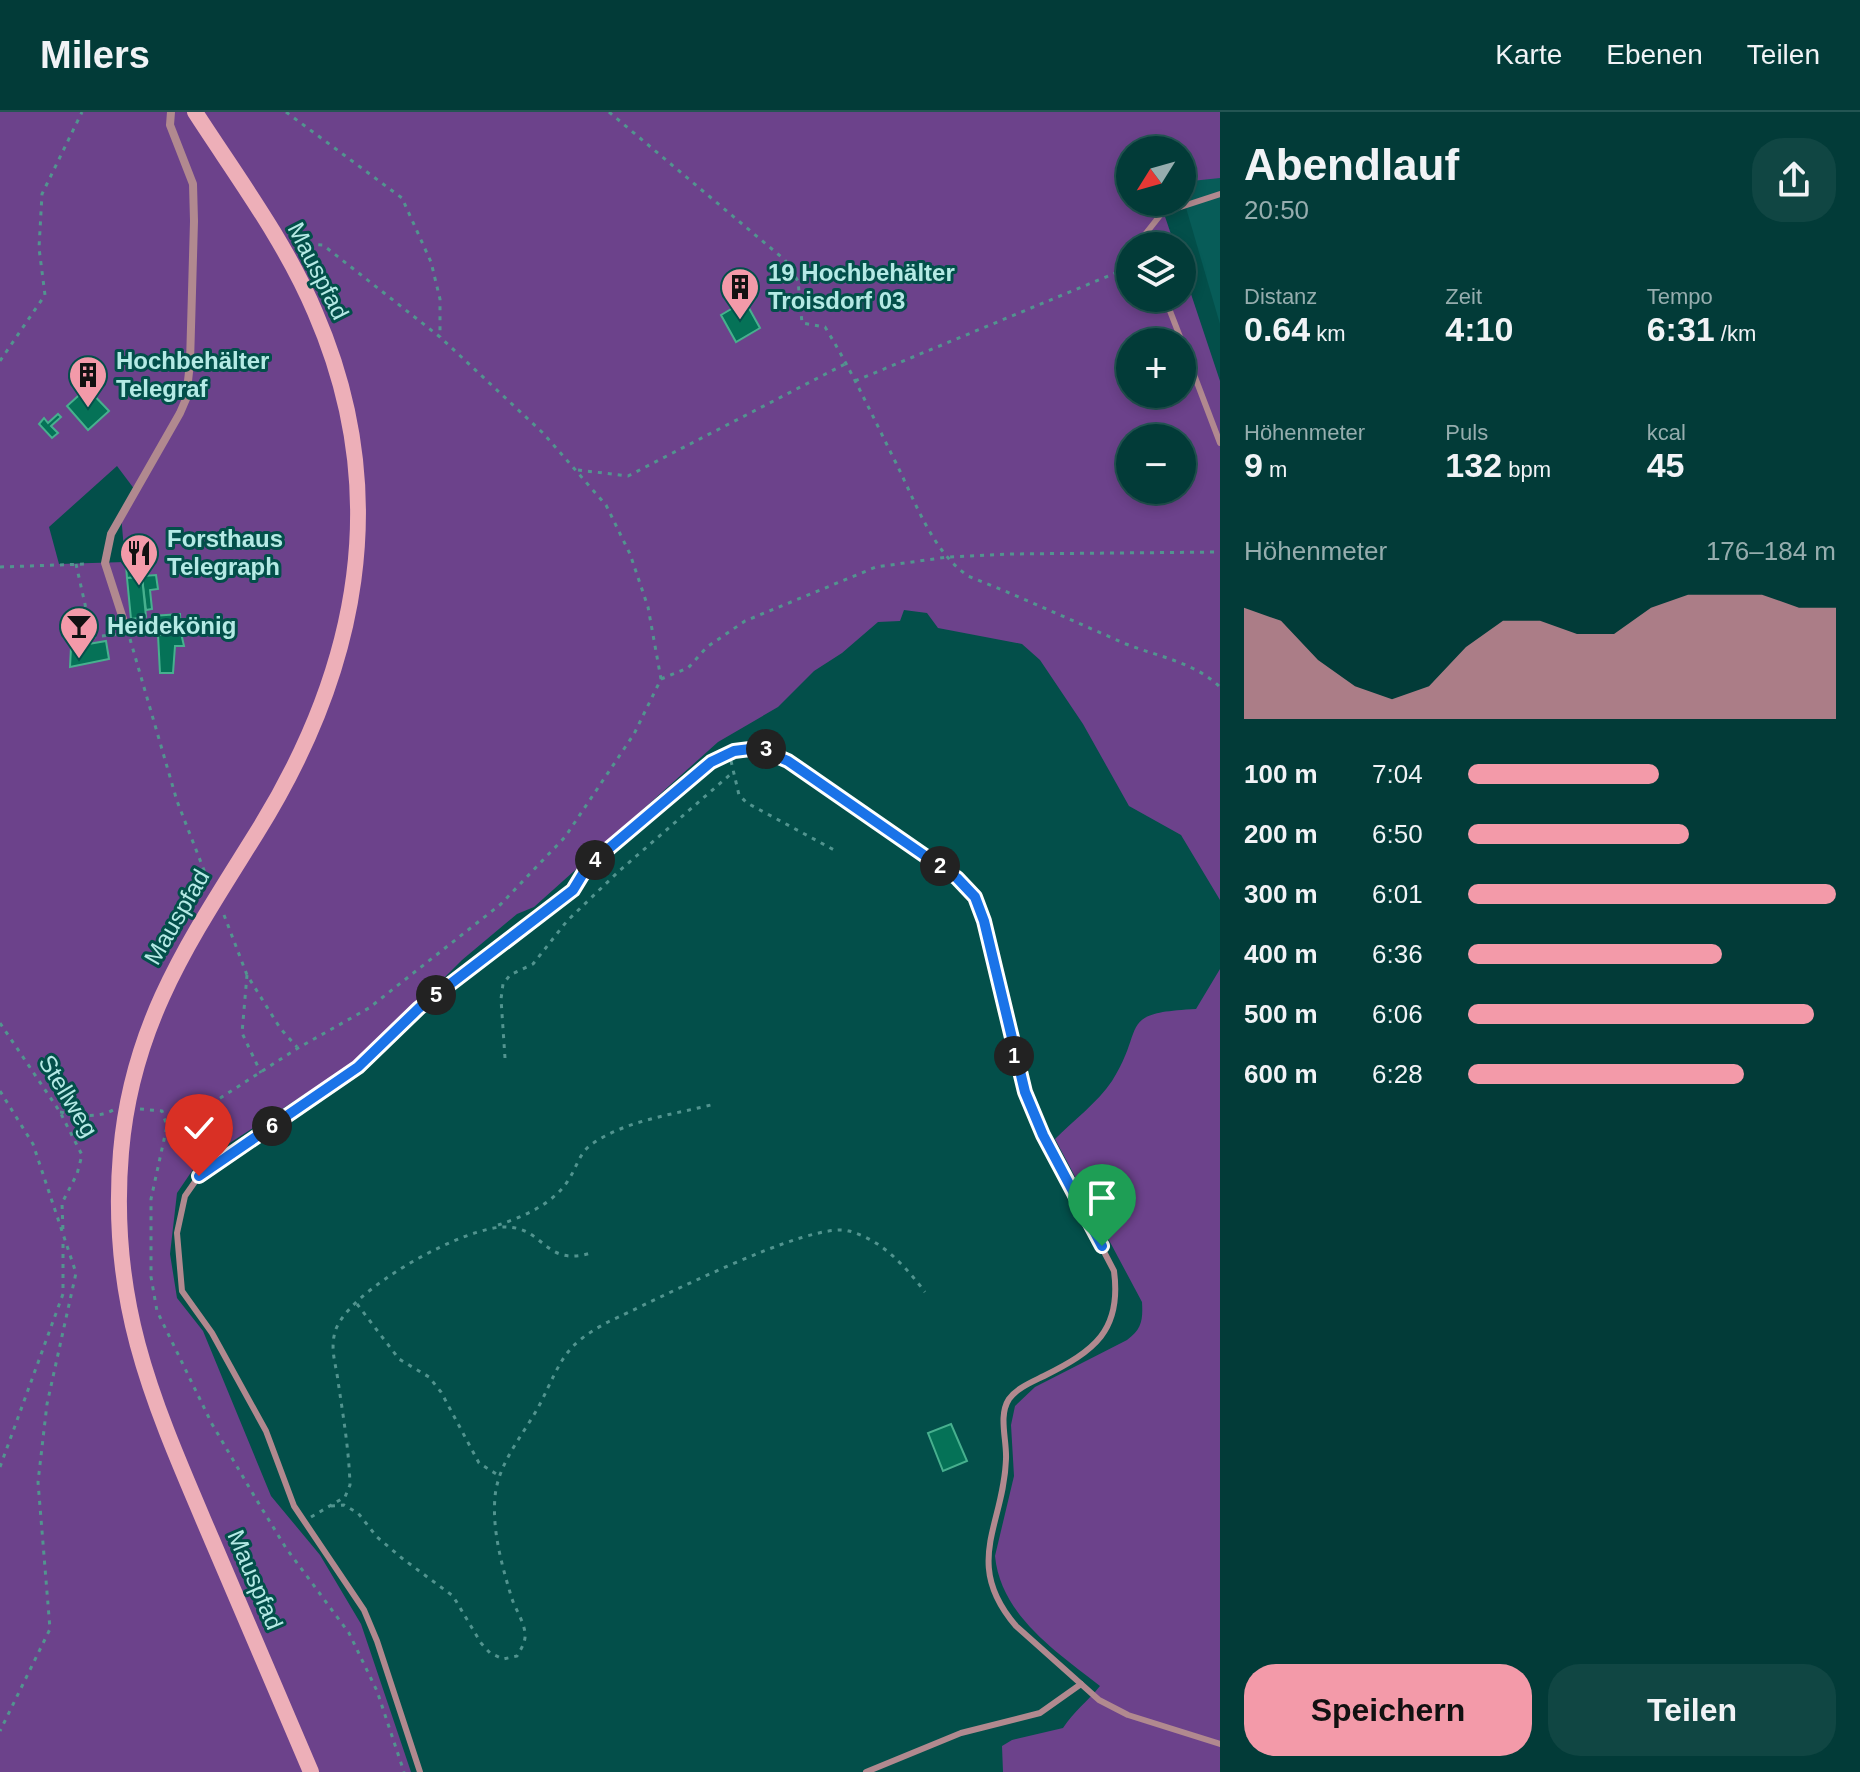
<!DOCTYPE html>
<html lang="de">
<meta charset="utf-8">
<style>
body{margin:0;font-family:Arial,sans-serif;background:#104643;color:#f1f3f6;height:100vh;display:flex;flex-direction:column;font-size:30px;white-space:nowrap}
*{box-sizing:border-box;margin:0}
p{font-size:26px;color:#96adae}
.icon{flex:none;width:44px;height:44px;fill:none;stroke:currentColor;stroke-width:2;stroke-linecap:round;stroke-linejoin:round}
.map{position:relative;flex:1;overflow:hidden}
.details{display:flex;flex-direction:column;background:#023b38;width:640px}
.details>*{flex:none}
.needle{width:52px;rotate:233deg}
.controls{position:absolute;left:1116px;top:24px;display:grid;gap:16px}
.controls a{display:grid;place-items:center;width:80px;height:80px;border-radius:50%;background:#023b38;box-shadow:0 4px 12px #0003,0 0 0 2px #235553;font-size:40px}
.pin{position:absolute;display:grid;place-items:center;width:68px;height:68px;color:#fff;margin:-82px -34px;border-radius:50% 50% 50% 0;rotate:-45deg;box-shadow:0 0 8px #0007}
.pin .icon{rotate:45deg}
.km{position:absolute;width:40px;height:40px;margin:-20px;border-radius:50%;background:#222;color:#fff;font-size:22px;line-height:40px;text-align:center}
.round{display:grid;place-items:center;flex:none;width:84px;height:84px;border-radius:32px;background:#104643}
.headline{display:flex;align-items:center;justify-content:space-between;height:136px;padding:0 24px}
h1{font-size:44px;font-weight:700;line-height:60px}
.stats{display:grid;grid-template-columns:repeat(3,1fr);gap:12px;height:136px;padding:8px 24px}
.stats div{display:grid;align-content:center}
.stats b{font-size:34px;font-weight:700}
.stats small{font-size:22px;font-weight:400}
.stats p{font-size:22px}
.chart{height:224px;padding:16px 24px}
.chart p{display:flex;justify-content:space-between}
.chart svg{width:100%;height:144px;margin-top:8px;fill:#f39aa9;opacity:.7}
.cta{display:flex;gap:16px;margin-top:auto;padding:16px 24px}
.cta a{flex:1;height:92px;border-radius:32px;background:#f39aa9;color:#111;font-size:32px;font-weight:700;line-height:92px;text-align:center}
.cta a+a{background:#104643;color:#f1f3f6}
ul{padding:0 24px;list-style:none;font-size:26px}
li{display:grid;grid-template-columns:128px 96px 1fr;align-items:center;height:60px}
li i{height:20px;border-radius:10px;background:#f39aa9}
header{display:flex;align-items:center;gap:48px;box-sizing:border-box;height:112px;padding:0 40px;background:#023b38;border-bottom:2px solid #235553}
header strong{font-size:38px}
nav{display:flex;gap:44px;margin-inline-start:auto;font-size:28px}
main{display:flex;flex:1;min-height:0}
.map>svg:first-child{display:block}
.built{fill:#075c58}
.green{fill:#6c428b;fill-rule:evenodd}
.building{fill:#057257;stroke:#47b08e;stroke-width:2}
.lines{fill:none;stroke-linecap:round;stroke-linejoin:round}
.path{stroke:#52948f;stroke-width:3;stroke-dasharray:4 6;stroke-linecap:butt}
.lane{stroke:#b1898f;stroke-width:6}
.street{stroke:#b1898f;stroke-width:8}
.secondary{stroke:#edafb8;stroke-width:16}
.route-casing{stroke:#fff;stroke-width:16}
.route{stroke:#1a73e8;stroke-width:10}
.labels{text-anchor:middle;stroke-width:6;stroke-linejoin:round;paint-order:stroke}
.street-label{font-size:24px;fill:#b5eae5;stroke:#034f4a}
.poi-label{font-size:24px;font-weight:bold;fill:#b5eae5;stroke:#034f4a;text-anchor:start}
</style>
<header>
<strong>Milers</strong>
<nav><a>Karte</a><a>Ebenen</a><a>Teilen</a></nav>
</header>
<main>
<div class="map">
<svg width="1220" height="1660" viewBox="0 0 1220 1660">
<rect width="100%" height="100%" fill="#034f4a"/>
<path class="built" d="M1220,0V212L1182,82V38Z"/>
<g class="green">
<path d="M0,0H1220V66L1182,70V38H1130V90H1160L1175,134H1130V186H1182V155L1220,269V788L1181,723L1129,694L1083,612L1040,548L1022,532L938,516L927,501L904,498L900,509L878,510L842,541L814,559L778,595L718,630L534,795L517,802L462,848L371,939L196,1053L177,1081L170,1142L177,1186L203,1219L271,1384L320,1443L361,1512L411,1660H0ZM1130,230H1182V282H1130ZM1130,326H1182V378H1130ZM117,354L135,378L121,402L125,450L59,452L49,415Z"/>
<path d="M1220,857V1660H1003L1002,1634L1012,1628L1063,1616C1074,1599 1088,1589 1100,1574C1057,1540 1001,1504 995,1444L1014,1364L1011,1313L1015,1294L1035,1275L1127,1228C1142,1217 1143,1208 1142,1190L1055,1027C1073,1009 1098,990 1112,969C1147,914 1115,901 1196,897Z"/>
</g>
<g class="building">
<path d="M745,189L760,216L736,230L721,203Z"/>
<path d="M87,276L109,299L88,318L67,294Z"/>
<path d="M58,302L61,305L51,314L58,321L52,326L39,312L44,306L48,311Z"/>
<path d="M150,451L151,457L144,458V464L156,463L158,477L150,478L152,497L146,498L142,465L127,466L126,453Z"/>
<path d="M142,465L146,505L131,507L127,466Z"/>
<path d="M180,502L181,521L154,523L152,504Z"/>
<path d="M181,521L184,534H175L173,561H160L158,523Z"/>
<path d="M106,529L109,547L70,555L71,535Z"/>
<path d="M951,1312L967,1349L943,1359L928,1321Z"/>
</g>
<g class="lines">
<g class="path">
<path d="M286,0L402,86L431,150L440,187V225"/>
<path d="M609,0L785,148L798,169L802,211L825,215C852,259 873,305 896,351C915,389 932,439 968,464C1021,485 1073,509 1126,532C1159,545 1194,550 1220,575"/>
<path d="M0,249L45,183L39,136L42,82L82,0"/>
<path d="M855,269L1130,155"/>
<path d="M578,358L628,364L847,251"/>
<path d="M76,452L93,528"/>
<path d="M0,455L85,452"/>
<path d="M92,525L120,522"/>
<path d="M130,527L177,689L209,771"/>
<path d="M661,567L688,556L707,535L745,509L876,455L948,445L1010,442L1220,440"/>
<path d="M731,649L739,683L747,691L836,739"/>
<path d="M224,803L247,863L280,916L297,935"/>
<path d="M247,863L242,921L261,961"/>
<path d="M0,911L60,1000L82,1043L77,1062L62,1091L63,1119"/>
<path d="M505,946L501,887L503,872L510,863L533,852L567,809L618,760L732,661"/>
<path d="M0,979L33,1032L76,1161L47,1292L38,1370L50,1517L0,1619"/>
<path d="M140,997L162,999L167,1014L151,1087V1165L157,1199L212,1312L256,1387L286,1436L349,1521L377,1579L404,1660"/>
<path d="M60,1000C78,1003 96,1007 113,998"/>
<path d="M167,1014L197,1001L298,936L369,896L501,792L565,725L634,622L661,567L648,495L630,442L606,393L543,321L440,225L323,133L297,131"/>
<path d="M498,1113C523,1105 555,1091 569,1067C577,1055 579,1041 592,1032C626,1008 676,1002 715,992"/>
<path d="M357,1192L399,1247L429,1265L441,1280L479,1351L501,1365"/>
<path d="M0,1355L63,1182V1126"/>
<path d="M331,1394L344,1393L358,1401L377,1425L403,1447L453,1484L481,1531L490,1541L503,1547L517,1544C521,1537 526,1530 525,1521C524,1510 516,1498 512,1487C502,1454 492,1419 495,1385C498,1350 525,1321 540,1292C562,1248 563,1234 608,1210C652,1190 810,1108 849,1119C882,1128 905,1154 925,1180"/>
<path d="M311,1405L345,1385L350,1373C349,1338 343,1303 338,1269C336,1252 330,1238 335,1220C346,1179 467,1112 508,1115C545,1117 545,1155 591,1141"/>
</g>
<g class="lane">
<path d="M1146,134L1143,125L1162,101L1220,82"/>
<path d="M1165,186L1182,230"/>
<path d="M1182,231L1220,331"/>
<path d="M420,1660L377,1529L364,1498L294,1394L266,1319L212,1221L182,1179L177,1121L185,1084L199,1064L358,955L419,896L573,778L587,755L711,650L734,639L758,636L788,649L957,766L975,785L984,809L1025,980L1043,1023L1114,1159C1122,1219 1094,1239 1044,1264C1032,1270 1017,1276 1009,1287C998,1304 1007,1328 1006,1347C1004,1413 962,1451 1016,1514L1099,1588L1128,1603L1220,1632"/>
<path d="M866,1660L961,1621L1040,1601L1081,1572"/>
</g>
<path class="street" d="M126,516L105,451L111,422L180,301L186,287L190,251L194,109L193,72L170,13L171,0"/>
<path class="secondary" d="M195,0C237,65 285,129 315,200C394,382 358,559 256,722C190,828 132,911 121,1040C108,1193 154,1292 212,1428C245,1506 278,1583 311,1660"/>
</g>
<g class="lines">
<defs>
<path id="route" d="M199,1064L358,955L419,896L573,778L587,755L711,650L734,639L758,636L788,649L957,766L975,785L984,809L1025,980L1043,1023L1102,1134"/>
</defs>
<use href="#route" class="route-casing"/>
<use href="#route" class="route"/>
</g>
<defs>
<symbol id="building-pin" viewBox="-11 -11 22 30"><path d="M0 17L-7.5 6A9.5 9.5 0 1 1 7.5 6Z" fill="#f39aa9" stroke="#034f4a"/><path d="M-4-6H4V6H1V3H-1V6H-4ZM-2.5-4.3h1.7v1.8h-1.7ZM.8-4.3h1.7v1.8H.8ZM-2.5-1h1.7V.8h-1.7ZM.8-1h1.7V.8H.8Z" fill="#111"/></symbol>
<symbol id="restaurant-pin" viewBox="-11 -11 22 30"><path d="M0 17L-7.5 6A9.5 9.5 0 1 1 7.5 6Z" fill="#f39aa9" stroke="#034f4a"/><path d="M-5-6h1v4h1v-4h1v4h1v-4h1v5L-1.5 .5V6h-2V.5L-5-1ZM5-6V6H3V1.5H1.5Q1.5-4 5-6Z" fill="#111"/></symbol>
<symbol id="bar-pin" viewBox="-11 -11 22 30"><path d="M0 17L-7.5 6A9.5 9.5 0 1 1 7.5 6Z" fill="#f39aa9" stroke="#034f4a"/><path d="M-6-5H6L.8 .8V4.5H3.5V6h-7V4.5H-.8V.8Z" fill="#111"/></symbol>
</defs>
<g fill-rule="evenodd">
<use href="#building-pin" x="718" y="153" width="44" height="60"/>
<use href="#building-pin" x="66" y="241" width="44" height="60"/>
<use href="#restaurant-pin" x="117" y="419" width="44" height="60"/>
<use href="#bar-pin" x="57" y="492" width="44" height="60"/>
</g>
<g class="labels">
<g class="street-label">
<text transform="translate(318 159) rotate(63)" y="8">Mauspfad</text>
<text transform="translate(177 805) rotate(-60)" y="8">Mauspfad</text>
<text transform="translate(68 984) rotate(59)" y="8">Stellweg</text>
<text transform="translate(255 1468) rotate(67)" y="8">Mauspfad</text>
</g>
<g class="poi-label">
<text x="768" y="169">19 Hochbehälter<tspan x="768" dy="28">Troisdorf 03</tspan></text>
<text x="116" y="257">Hochbehälter<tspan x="116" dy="28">Telegraf</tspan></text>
<text x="167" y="435">Forsthaus<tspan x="167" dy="28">Telegraph</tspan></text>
<text x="107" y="522">Heidekönig</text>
</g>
</g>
</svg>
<div class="controls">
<a><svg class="needle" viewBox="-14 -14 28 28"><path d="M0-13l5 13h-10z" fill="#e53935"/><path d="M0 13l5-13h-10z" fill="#96adae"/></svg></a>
<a><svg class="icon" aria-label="layers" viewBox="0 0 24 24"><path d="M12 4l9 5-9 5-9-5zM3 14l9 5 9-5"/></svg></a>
<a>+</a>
<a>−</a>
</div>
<div class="pin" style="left:1102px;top:1134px;background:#1e9e55"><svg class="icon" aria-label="arrive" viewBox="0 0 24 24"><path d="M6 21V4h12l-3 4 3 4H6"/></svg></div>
<div class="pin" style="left:199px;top:1064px;background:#d93025"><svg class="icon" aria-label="check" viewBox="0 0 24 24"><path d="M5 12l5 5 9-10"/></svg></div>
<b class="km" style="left:1014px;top:944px">1</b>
<b class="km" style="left:940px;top:754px">2</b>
<b class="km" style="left:766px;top:637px">3</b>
<b class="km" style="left:595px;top:748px">4</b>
<b class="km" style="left:436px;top:883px">5</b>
<b class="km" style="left:272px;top:1014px">6</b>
</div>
<section class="details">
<div class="headline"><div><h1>Abendlauf</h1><p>20:50</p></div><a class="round"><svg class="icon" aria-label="share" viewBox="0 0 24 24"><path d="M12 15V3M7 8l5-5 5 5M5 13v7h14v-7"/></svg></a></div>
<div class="stats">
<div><p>Distanz</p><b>0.64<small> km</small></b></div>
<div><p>Zeit</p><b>4:10</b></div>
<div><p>Tempo</p><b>6:31<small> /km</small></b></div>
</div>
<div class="stats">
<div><p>Höhenmeter</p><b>9<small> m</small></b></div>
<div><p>Puls</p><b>132<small> bpm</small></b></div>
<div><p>kcal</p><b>45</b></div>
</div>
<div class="chart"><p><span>Höhenmeter</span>176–184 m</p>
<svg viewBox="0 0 160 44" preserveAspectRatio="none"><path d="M0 44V10L10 14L20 26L30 34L40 38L50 34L60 22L70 14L80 14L90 18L100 18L110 10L120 6L130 6L140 6L150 10L160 10V44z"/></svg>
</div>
<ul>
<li><b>100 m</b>7:04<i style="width:52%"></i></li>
<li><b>200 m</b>6:50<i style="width:60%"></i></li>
<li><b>300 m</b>6:01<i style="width:100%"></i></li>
<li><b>400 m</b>6:36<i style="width:69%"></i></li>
<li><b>500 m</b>6:06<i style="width:94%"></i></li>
<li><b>600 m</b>6:28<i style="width:75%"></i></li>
</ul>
<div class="cta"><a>Speichern</a><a>Teilen</a></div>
</section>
</main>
